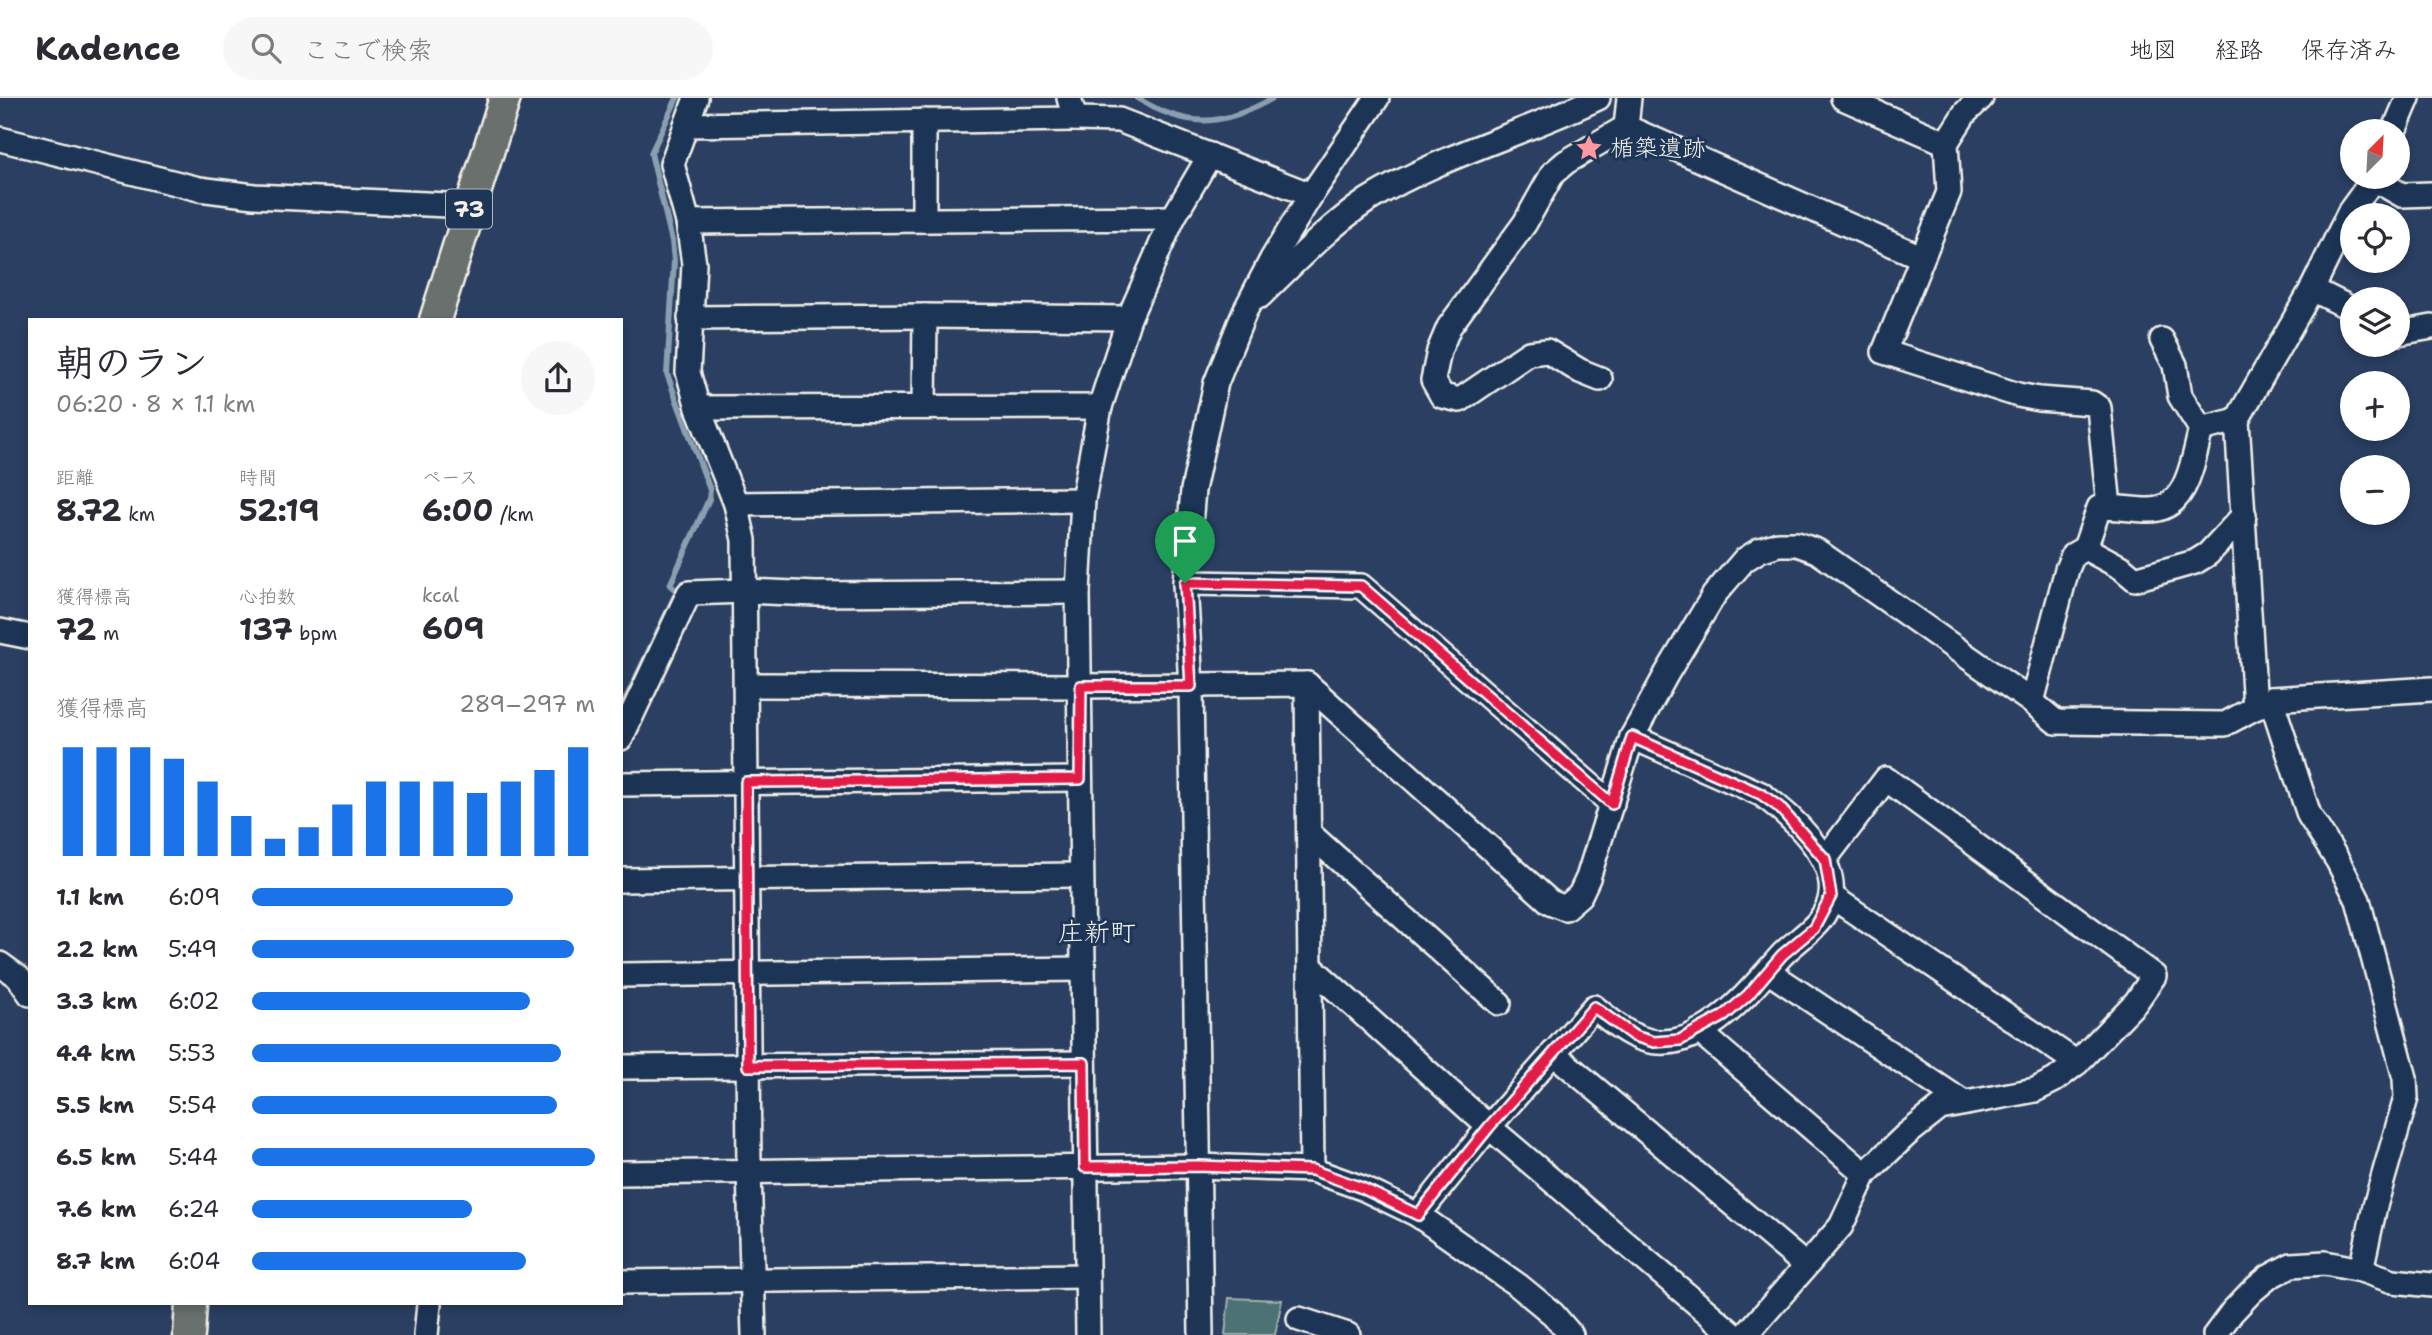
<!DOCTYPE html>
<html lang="ja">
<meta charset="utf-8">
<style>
body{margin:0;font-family:"Shantell Sans","Klee One",sans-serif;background:#f7f7f7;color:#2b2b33;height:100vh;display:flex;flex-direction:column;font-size:26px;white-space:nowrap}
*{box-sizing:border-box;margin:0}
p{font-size:23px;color:#7c7c81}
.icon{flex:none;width:38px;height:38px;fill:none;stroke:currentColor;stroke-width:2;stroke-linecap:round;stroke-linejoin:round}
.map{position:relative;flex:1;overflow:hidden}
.sheet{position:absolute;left:28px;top:220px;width:595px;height:987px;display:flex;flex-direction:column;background:#fff;border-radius:0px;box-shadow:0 4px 10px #0003}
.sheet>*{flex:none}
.needle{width:46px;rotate:24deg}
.buttons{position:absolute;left:2340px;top:21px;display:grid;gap:14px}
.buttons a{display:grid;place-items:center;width:70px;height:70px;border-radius:50%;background:#fff;box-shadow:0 4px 10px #0003;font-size:35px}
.pin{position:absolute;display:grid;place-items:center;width:60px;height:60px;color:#fff;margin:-72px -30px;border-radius:50% 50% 50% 0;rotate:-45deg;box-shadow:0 0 7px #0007}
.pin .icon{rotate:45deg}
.round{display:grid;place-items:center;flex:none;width:74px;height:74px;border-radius:37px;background:#f7f7f7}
.headline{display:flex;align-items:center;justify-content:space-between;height:119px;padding:0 28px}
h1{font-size:38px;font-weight:700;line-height:52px}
.stats{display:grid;grid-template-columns:repeat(3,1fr);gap:10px;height:119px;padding:7px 28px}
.stats div{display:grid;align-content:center}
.stats b{font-size:30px;font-weight:700}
.stats small{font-size:19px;font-weight:400}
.stats p{font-size:19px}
.chart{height:196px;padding:14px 28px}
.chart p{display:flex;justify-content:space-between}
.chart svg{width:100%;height:126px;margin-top:7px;stroke:#1a73e8;stroke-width:6}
ul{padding:0 28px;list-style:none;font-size:23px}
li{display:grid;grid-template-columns:112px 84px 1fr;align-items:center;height:52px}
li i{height:18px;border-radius:9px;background:#1a73e8}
header{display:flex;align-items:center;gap:42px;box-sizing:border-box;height:98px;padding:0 35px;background:#fff;border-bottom:2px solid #e1e1e2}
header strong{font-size:33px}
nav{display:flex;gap:38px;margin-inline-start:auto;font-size:24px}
.search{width:490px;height:63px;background:#f7f7f7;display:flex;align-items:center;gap:18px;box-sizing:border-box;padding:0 24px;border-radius:38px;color:#7c7c81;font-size:26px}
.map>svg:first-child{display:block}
.green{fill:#4e7273;stroke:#a1b2ae;stroke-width:2}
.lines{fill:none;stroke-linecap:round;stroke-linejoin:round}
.stream{stroke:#8aa0b0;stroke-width:6}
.minor-casing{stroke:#f4f1e8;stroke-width:28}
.major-casing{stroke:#f4f1e8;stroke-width:35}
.minor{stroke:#1d3557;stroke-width:23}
.major{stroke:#6b706d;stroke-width:30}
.route-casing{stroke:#fff;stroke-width:14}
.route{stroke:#e11d48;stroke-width:9}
.labels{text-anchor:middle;stroke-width:6;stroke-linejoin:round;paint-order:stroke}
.shield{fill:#1d3557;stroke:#b4b9bc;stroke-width:2}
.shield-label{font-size:23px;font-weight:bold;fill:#f4f1e8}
.poi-label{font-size:24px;fill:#f4f1e8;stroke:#1d3557;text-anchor:start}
.neighbourhood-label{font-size:26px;fill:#f4f1e8;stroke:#1d3557}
</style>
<header>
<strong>Kadence</strong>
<div class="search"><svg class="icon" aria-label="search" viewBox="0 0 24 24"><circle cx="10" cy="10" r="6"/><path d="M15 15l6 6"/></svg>ここで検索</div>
<nav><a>地図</a><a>経路</a><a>保存済み</a></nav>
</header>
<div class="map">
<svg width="2432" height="1237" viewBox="0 0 2432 1237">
<rect width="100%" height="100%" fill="#2a3f62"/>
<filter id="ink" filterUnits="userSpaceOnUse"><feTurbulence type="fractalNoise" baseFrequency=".0143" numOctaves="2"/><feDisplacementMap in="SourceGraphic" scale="14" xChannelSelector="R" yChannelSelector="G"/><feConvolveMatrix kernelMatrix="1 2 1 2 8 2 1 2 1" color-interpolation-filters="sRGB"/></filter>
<g filter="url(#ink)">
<path class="green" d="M1229,1200L1282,1202L1275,1237H1225Z"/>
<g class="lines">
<g class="stream">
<path d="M1137,0C1187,31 1222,29 1273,0"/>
<path d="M621,611L677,493L670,487L709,401L710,392L667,276L674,163L672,143L651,55L677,0"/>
</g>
<defs>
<g id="minor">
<path d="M696,0L672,66L688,124L694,166L688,274L698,310L736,406L744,442L749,1072L754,1237"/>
<path d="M1069,0L1075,21L1119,22L1311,97"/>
<path d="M1629,0L1626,29L1921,159"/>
<path d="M1843,0L1946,45"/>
<path d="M1981,0L1965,15L1946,45L1949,94L1884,254L2018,297L2039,301L2092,305L2099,310L2109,409"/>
<path d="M686,27L1075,21"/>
<path d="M2394,33L2408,0"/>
<path d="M0,41L199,91L254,98L469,108"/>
<path d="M2374,81L2402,97L2432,96"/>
<path d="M924,122V23"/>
<path d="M688,124L1173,120"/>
<path d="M2312,191L2352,211"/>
<path d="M1260,198C1294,165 1329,128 1368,102C1439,58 1523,36 1598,0"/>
<path d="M690,220L925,218L1129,220"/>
<path d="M2398,235L2432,229"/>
<path d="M2162,242L2175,267L2180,298L2201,331L2237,322"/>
<path d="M1600,281L1580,273L1547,253L1529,255L1460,302L1442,298L1433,282L1439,253L1449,229L1525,125L1553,75L1566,64L1626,29"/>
<path d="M924,309L925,218"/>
<path d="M698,310L1100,309"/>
<path d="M736,406L1083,402"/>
<path d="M2085,450L2099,410C2116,408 2132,412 2149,412C2188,412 2193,361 2201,331"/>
<path d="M1185,485L1361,488L1612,706"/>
<path d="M0,533L30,539"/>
<path d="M1307,586L1312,1072"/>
<path d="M746,587L1081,588L1307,586L1550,804L1565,810L1580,797L1588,780L1632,639L1667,575L1714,497L1744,462L1760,452L1778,446H1797L1817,453L2032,604L2056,624L2225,626L2271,601L2432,591"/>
<path d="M2271,601L2309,717L2338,763L2358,802L2405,980L2406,1000L2375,1108L2361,1172"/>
<path d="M2032,604L2067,471L2073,457L2085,450L2122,470L2135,481L2195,464L2208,456L2244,417"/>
<path d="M2255,610L2237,322L2312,191L2350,113L2375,79"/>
<path d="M621,640L689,495L745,493L816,496L1078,494"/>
<path d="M621,686L1080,681"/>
<path d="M1310,736L1499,905"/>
<path d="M621,782L1081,777"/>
<path d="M1831,798L2077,965"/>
<path d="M0,866L18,879L30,896"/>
<path d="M1312,870L1489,1029L1734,1237"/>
<path d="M1769,874L1964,1005"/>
<path d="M621,877L1082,871"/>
<path d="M1699,933L1865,1076"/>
<path d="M1553,955L1805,1167"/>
<path d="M621,969L1084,965"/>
<path d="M621,1075L1198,1068L1312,1072L1362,1090L1418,1117L1519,1188L1553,1216L1571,1237"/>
<path d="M1418,1117L1489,1029L1594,909C1606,919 1618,930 1633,937C1692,967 1747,896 1781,858C1799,839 1827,826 1831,797C1836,758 1790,717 1761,696L1632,639"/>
<path d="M621,1184L1087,1178"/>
<path d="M1299,1221L1348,1237"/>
<path d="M426,1237L429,1206"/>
<path d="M1088,1237L1078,494L1083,402L1100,309L1129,220L1173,120L1210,57"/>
<path d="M1201,1237L1191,588L1185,485L1193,392L1216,285L1245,213L1272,161L1311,97L1377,0"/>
<path d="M1746,1237L1841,1128L1865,1076L1906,1037L1940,1010L2035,992L2055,982L2077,965L2136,904L2154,878L1886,681L1825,761"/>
<path d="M2215,1237L2232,1214L2251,1194L2269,1179L2291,1167L2325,1165L2361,1172L2393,1183L2432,1187"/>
</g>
<g id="major">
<path d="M435,222L505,0"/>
<path d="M189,1237L191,1206"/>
</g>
</defs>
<use href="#minor" class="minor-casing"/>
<use href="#major" class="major-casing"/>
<use href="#minor" class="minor"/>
<use href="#major" class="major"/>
</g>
</g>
<g class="lines" filter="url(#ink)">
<defs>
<path id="route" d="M1185,485L1361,488L1612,706L1632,639L1761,696L1779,709L1825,761L1831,798L1814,830L1782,857L1748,897L1724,918L1680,942L1654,944L1634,938L1594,909L1489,1029L1418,1117L1362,1090L1312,1072L1198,1068L1085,1069L1084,965L748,968L746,684L1080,681L1081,588H1191Z"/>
</defs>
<use href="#route" class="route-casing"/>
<use href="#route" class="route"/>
</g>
<defs>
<symbol id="sight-bare" viewBox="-9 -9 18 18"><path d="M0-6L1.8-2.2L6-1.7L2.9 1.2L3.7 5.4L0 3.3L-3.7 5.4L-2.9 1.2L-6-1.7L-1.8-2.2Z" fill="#ff9aa2" stroke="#1d3557" stroke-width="2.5" paint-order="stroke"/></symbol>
</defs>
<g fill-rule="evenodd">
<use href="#sight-bare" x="1570" y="31" width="38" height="38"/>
</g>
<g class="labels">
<rect class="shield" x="446" y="91.5" width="46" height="39" rx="5"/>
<g class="shield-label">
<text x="469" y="119">73</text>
</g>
<g class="poi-label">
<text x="1610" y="58">楯築遺跡</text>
</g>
<g class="neighbourhood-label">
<text x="1097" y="843">庄新町</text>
</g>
</g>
</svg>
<div class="buttons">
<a><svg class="needle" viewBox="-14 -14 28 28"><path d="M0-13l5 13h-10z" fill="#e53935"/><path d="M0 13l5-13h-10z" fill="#7c7c81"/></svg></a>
<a><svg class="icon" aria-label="locate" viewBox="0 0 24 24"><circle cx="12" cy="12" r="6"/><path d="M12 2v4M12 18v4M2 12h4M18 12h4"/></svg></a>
<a><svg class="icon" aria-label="layers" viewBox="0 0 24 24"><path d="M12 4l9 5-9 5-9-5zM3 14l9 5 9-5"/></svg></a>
<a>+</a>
<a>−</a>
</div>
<div class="pin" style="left:1185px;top:485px;background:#1e9e55"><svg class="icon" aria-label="arrive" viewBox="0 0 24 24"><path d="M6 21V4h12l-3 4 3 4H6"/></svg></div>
<section class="sheet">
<div class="headline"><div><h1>朝のラン</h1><p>06:20 · 8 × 1.1 km</p></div><a class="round"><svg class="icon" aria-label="share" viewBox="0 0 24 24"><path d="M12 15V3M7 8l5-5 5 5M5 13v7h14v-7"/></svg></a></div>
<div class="stats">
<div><p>距離</p><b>8.72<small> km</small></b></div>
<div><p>時間</p><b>52:19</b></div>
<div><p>ペース</p><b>6:00<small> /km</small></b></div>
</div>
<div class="stats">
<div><p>獲得標高</p><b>72<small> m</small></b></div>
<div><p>心拍数</p><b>137<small> bpm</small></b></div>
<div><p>kcal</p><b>609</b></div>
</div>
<div class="chart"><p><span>獲得標高</span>289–297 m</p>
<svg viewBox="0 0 160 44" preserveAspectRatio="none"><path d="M5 44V6M15 44V6M25 44V6M35 44V10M45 44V18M55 44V30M65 44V38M75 44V34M85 44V26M95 44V18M105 44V18M115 44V18M125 44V22M135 44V18M145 44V14M155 44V6"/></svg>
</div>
<ul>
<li><b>1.1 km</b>6:09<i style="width:76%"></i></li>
<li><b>2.2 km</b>5:49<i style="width:94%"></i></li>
<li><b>3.3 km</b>6:02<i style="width:81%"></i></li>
<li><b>4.4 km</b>5:53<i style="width:90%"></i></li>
<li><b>5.5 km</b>5:54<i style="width:89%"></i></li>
<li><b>6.5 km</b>5:44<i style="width:100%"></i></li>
<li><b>7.6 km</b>6:24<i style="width:64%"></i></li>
<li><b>8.7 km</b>6:04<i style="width:80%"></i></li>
</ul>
</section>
</div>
